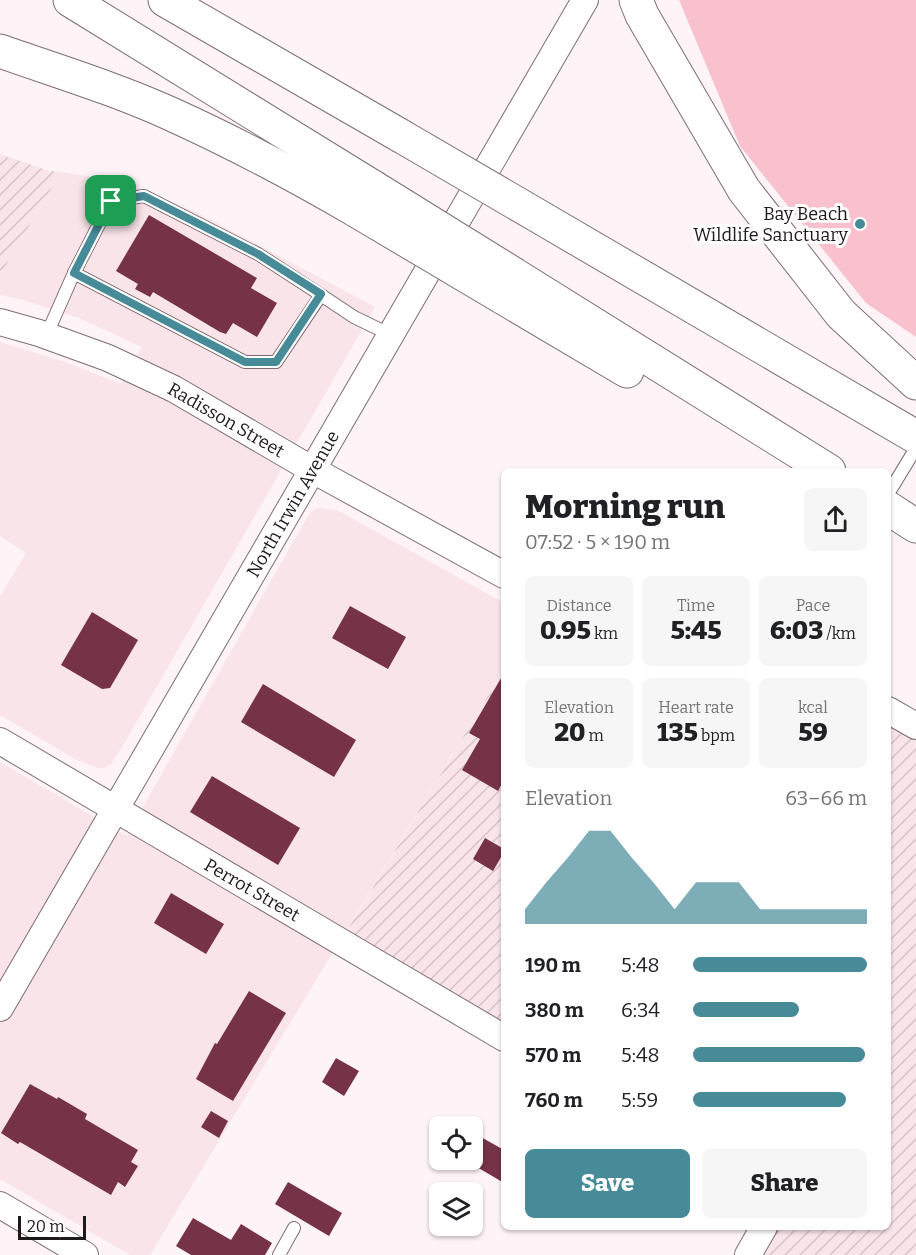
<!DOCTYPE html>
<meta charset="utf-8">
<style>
body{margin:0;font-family:Bitter,serif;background:#f6f6f6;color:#202124;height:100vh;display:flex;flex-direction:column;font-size:22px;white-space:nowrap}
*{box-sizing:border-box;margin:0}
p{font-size:20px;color:#757577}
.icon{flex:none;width:33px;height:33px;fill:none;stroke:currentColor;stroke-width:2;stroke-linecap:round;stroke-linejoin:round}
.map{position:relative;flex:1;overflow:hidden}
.sheet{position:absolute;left:501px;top:468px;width:390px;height:762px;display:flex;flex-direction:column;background:#fff;border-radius:9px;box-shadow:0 2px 4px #0004}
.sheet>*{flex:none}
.controls{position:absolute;left:429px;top:1116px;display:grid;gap:12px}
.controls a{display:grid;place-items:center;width:54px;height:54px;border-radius:9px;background:#fff;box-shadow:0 2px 4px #0004;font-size:30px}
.scale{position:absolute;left:18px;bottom:15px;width:68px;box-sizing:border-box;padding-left:6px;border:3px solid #1f191a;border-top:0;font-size:16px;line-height:21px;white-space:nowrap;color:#1f191a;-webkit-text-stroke:4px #fff;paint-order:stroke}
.pin{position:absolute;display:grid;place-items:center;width:51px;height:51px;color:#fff;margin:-26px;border-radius:12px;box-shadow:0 3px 9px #0006}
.round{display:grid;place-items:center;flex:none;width:63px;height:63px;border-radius:9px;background:#f6f6f6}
.summary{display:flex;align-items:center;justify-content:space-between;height:102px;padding:0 24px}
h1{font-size:33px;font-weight:800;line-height:45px}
.metrics{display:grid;grid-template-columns:repeat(3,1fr);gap:9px;height:102px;padding:6px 24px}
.metrics div{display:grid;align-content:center;border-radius:9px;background:#f6f6f6;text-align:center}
.metrics b{font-size:26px;font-weight:800}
.metrics small{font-size:16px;font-weight:400}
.metrics p{font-size:16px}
.chart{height:168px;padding:12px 24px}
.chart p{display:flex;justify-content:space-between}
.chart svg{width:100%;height:108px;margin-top:6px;fill:#478b99;opacity:.7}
.primary-button{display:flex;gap:12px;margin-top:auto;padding:12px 24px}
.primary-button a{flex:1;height:69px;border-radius:9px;background:#478b99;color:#fff;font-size:24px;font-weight:800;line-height:69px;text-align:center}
.primary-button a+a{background:#f6f6f6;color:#202124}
ul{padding:0 24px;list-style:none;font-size:20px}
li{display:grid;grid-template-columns:96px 72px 1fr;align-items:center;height:45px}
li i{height:15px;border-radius:8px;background:#478b99}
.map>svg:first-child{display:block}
.built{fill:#f9e4e9}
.industrial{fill:url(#industrial-furrows)}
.park{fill:#f9c1ce}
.building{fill:#763348}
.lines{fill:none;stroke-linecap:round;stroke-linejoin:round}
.lane-casing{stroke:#7d6e71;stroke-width:14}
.street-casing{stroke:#7d6e71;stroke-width:28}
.highway-casing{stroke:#7d6e71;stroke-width:35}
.lane{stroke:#fff;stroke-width:12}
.street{stroke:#fff;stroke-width:26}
.highway{stroke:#fff;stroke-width:33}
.highway-bridge-casing{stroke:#7d6e71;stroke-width:35;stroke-linecap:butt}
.highway-bridge{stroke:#fff;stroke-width:33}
.route-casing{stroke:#fff;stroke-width:12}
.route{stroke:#478b99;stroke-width:8}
.poi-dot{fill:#478b99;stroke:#fff;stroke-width:2}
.labels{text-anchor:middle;stroke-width:6;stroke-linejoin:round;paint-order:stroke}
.poi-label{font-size:18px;fill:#1f191a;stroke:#fff;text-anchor:end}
.street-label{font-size:18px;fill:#1f191a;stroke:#fff}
</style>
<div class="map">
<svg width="916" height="1255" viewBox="0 0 916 1255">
<defs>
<pattern id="industrial-furrows" width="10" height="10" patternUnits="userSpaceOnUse" patternTransform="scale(1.5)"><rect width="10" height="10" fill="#f9e4e9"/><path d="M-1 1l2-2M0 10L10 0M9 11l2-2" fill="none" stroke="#d5c3c7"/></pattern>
</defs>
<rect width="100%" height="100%" fill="#fef3f6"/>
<g class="built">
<path d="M61,172L117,181L194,211L375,307L122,747L111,764L104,768H98L75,759L0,715V597L26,553L0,536V342L65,362L121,384L142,347L79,318L23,300L0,295V275Z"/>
<path d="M318,508L337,510L504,603V669L150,1255H130L0,1179V762L127,836L175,750L305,521L311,512Z"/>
</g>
<g class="industrial">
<path d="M0,154L49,171L61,172L0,275Z"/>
<path d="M504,669V1038L340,942Z"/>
<path d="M888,710L916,726V1255H748L764,1227H888Z"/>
</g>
<path class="park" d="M679,0H916V337L866,303L740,146Z"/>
<g class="building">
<path d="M149,215L257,278L251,288L277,303L257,337L233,323L226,334L220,332L153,292L150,297L135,289L138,284L116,271Z"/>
<path d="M350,606L406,637L388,669L332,638Z"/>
<path d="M92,612L138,640L110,688L102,689L61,665Z"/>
<path d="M504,673V780L498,791L462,770L480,739L469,733Z"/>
<path d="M263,684L356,740L334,777L241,722Z"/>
<path d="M212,776L300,828L278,865L190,812Z"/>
<path d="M485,838L504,849V852L493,871L473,859Z"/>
<path d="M171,893L224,924L206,954L154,923Z"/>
<path d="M249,991L286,1013L233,1101L196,1079L215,1043L217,1044Z"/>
<path d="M336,1058L359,1071L344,1096L322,1082Z"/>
<path d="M30,1084L57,1099L58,1097L87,1114L85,1119L138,1150L131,1162L138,1166L125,1187L118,1182L111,1195L20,1142L18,1144L1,1133Z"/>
<path d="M211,1111L228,1121L219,1138L201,1127Z"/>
<path d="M472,1132L504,1150V1183L465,1160H472Z"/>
<path d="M288,1182L342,1213L329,1236L275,1204Z"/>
<path d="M193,1218L231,1240L241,1224L272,1243L265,1255H191L176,1246Z"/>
</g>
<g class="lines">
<defs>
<g id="lane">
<path d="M74,273L245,362H276L321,295L354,317L391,335"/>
<path d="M46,336L74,273L111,201L144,196L258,254L321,295"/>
<path d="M888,494L916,448"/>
<path d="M279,1255L294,1228"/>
</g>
<g id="street">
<path d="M0,322L39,333L108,358L174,389L313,470L504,575"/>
<path d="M888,710L916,726"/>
<path d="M0,741L504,1038"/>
<path d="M0,1008L585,0"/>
<path d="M0,1205L85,1255"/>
<path d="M748,1255L764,1227"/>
</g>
<g id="highway">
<path d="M70,0L373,187"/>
<path d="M165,0L401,136"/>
<path d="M636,0L642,15L744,190L841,314L916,383"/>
<path d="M0,51C57,71 116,89 171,114C235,143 297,176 357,211"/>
<path d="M545,220L916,437"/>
<path d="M515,275L829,471"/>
<path d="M502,297L627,371"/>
<path d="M888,508L916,526"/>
</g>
</defs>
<use href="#lane" class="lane-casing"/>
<use href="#street" class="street-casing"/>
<use href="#highway" class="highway-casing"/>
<use href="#lane" class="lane"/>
<use href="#street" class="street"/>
<use href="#highway" class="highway"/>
<defs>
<g id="highway-bridge">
<path d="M401,136L545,220"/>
<path d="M373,187L515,275"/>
<path d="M357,211L502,297"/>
</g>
</defs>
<use href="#highway-bridge" class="highway-bridge-casing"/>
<use href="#highway-bridge" class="highway-bridge"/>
</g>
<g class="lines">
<defs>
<path id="route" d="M144,196L258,254L321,294L276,362H245L74,273L111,201Z"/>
</defs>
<use href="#route" class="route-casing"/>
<use href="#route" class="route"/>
</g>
<circle class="poi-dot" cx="860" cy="224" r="6"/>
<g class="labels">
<g class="poi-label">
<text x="848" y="220">Bay Beach<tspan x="848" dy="21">Wildlife Sanctuary</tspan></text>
</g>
<g class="street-label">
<text transform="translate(226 420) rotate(30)" y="6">Radisson Street</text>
<text transform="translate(293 504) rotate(-60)" y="6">North Irwin Avenue</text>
<text transform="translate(252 890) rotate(30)" y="6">Perrot Street</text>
</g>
</g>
</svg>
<div class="controls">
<a><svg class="icon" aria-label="locate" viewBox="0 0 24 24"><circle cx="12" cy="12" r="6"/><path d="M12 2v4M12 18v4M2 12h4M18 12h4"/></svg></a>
<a><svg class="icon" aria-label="layers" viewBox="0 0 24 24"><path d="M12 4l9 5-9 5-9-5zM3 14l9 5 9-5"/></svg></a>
</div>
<div class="scale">20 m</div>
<div class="pin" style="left:111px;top:201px;background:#1e9e55"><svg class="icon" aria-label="arrive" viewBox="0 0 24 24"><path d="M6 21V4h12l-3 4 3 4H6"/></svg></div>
<section class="sheet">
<div class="summary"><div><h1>Morning run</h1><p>07:52 · 5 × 190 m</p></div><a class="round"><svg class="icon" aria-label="share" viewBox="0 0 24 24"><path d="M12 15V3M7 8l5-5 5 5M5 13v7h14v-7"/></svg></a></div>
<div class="metrics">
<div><p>Distance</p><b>0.95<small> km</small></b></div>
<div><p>Time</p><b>5:45</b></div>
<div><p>Pace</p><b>6:03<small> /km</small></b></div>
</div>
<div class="metrics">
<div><p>Elevation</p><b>20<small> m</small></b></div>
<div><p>Heart rate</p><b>135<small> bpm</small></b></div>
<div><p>kcal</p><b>59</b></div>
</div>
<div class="chart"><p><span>Elevation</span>63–66 m</p>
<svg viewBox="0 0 160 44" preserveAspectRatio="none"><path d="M0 44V38L10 27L20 17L30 6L40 6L50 17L60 27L70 38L80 27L90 27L100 27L110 38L120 38L130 38L140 38L150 38L160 38V44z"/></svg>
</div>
<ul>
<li><b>190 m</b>5:48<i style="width:100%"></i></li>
<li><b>380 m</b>6:34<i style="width:61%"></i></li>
<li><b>570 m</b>5:48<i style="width:99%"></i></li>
<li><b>760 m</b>5:59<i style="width:88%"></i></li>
</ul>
<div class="primary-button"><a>Save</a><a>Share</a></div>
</section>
</div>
